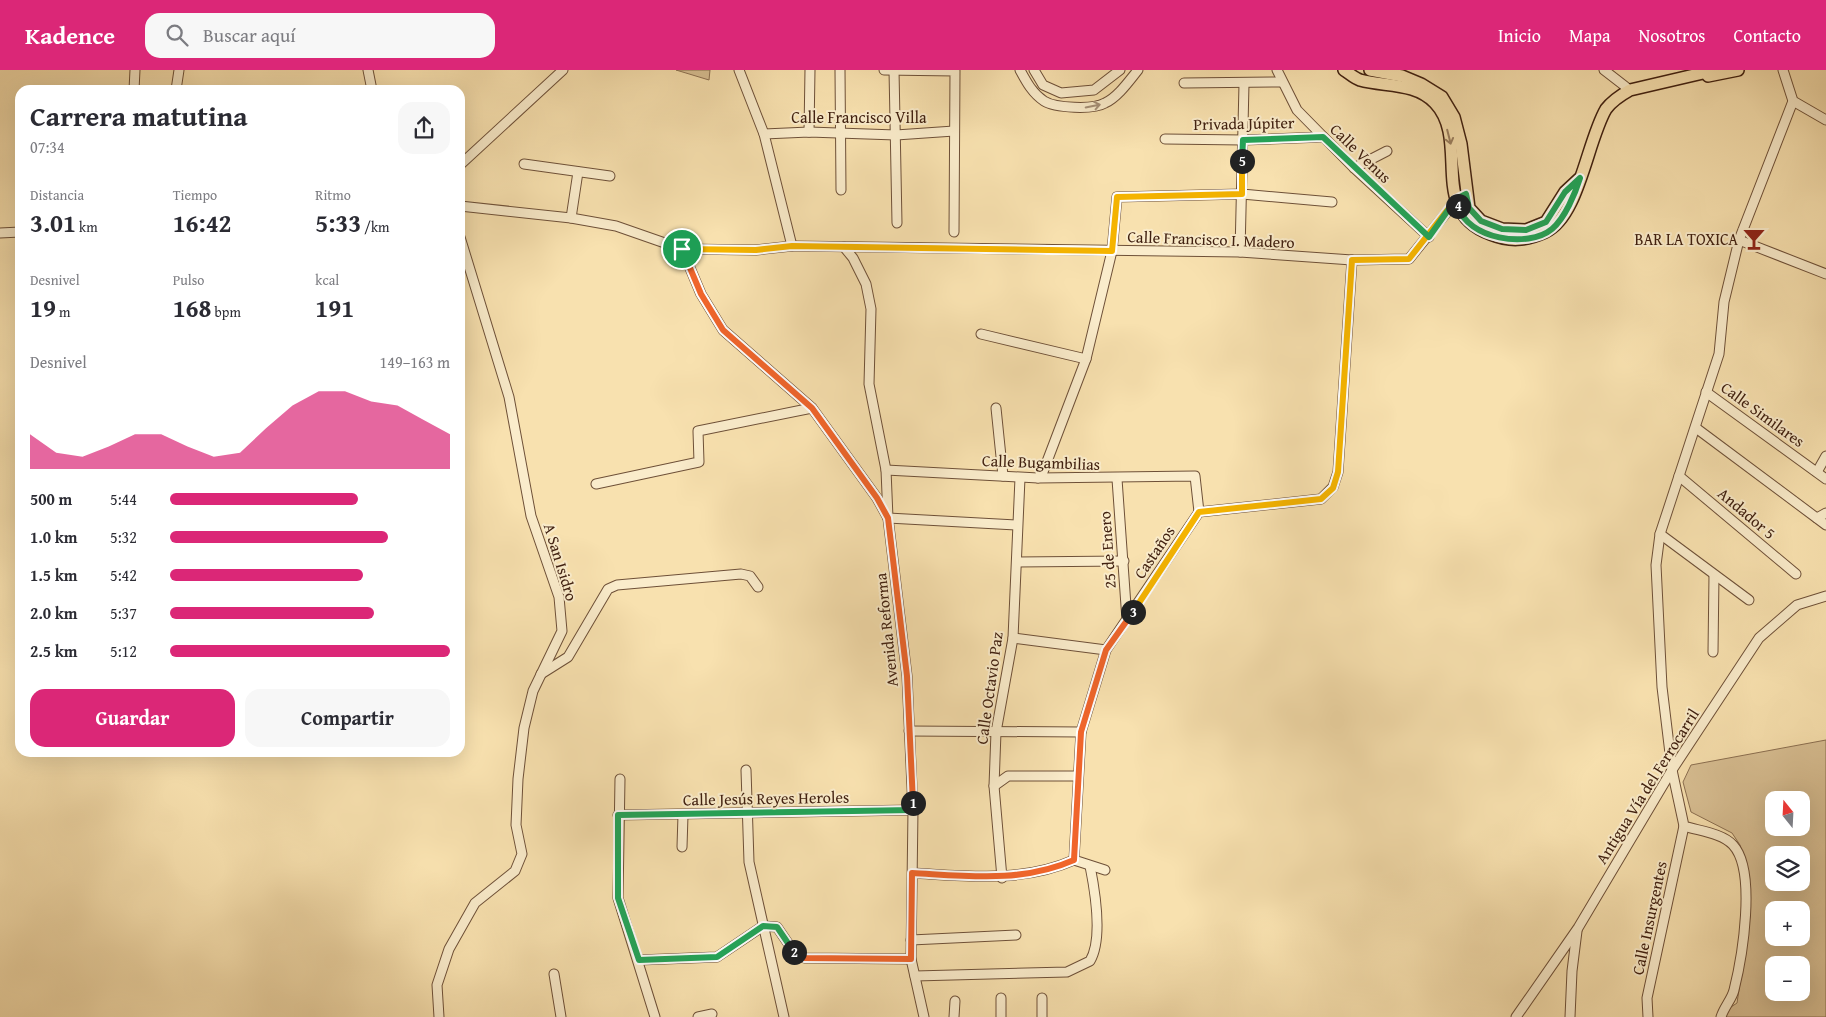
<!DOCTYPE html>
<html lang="es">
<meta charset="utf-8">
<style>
body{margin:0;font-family:"Gentium Book Plus",serif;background:#f7f7f7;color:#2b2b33;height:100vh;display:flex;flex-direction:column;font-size:19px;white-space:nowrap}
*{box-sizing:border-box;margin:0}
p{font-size:16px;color:#7c7c81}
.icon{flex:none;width:28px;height:28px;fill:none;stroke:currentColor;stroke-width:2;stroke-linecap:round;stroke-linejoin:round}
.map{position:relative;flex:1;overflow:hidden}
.sheet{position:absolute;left:15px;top:15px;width:450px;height:672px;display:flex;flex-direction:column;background:#fff;border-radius:15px;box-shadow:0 5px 20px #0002}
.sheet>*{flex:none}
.needle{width:32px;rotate:342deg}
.controls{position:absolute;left:1765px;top:721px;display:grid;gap:10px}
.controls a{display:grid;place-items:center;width:45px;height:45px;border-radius:10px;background:#fff;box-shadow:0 5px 20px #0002;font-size:25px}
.pin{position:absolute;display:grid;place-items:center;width:42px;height:42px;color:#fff;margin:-21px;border:2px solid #fff;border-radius:50%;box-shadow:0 1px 5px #0007}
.km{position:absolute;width:25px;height:25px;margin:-12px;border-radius:50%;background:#222;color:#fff;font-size:14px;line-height:25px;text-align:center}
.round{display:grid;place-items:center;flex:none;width:52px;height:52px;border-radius:15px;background:#f7f7f7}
.summary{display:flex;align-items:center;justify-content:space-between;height:85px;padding:0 15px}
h1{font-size:28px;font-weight:600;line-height:38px}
.stats{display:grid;grid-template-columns:repeat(3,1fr);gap:8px;height:85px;padding:5px 15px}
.stats div{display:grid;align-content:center}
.stats b{font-size:25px;font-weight:600}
.stats small{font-size:14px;font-weight:400}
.stats p{font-size:14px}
.chart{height:140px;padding:10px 15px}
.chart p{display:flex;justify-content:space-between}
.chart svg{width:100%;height:90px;margin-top:5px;fill:#db2777;opacity:.7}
.button{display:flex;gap:10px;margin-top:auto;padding:10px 15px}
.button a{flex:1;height:58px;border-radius:15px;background:#db2777;color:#fff;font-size:20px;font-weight:600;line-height:58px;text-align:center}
.button a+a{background:#f7f7f7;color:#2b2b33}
ul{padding:0 15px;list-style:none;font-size:16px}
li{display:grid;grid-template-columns:80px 60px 1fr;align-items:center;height:38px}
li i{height:12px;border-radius:6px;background:#db2777}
header{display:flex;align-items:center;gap:30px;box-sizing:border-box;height:70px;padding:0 25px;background:#db2777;color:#fff}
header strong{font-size:24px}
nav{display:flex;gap:28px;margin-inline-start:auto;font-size:18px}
.search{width:350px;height:45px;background:#f7f7f7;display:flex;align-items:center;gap:12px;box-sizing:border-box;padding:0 18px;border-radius:15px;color:#7c7c81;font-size:19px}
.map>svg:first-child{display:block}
.green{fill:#d9c094;stroke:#8c7052;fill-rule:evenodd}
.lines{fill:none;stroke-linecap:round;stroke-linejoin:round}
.minor-casing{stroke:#6e5038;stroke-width:11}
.major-casing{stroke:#402010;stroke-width:14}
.minor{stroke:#faeccb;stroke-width:9}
.major{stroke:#f8e1af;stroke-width:11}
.oneway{stroke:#a69077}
.oneway2{stroke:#9c8060}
.split-1-casing{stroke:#fff;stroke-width:10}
.split-2-casing{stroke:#fff;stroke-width:10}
.split-3-casing{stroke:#fff;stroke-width:10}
.split-4-casing{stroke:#fff;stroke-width:10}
.split-5-casing{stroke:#fff;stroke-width:10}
.split-6-casing{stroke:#fff;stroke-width:10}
.split-1{stroke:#f0652b;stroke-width:6}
.split-2{stroke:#22a559;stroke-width:6}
.split-3{stroke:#f0652b;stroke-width:6}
.split-4{stroke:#f5b400;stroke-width:6}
.split-5{stroke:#22a559;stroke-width:6}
.split-6{stroke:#f5b400;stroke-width:6}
.labels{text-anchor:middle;stroke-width:4;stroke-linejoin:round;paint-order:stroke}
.street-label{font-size:16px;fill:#402010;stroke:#faeccb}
.poi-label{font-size:16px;fill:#402010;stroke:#faeccb;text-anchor:end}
</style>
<header>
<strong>Kadence</strong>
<div class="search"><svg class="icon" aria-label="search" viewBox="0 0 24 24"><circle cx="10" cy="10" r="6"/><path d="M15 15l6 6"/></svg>Buscar aquí</div>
<nav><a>Inicio</a><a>Mapa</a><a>Nosotros</a><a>Contacto</a></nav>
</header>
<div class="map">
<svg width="1826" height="947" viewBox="0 0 1826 947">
<rect width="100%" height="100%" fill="#f8e1af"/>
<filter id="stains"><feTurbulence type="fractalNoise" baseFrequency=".004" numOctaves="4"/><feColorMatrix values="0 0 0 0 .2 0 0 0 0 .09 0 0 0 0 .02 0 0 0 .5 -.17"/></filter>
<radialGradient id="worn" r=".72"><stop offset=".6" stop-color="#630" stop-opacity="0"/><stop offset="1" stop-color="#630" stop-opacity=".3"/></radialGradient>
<g class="green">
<path d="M676,0H710L709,10Z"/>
<path d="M1826,670V947H1726L1728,939L1737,933L1750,846V818L1740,775L1732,763L1691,742L1683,712L1691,695ZM1774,730H1801V758H1774ZM1774,785H1801V812H1774ZM1774,840H1801V868H1774ZM1774,895H1801V922H1774Z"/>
</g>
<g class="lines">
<defs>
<g id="minor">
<path d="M368,0L372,20"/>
<path d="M739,0L764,64L792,176"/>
<path d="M840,0L841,120"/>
<path d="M884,0L955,1L954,162"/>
<path d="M894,0L897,153"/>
<path d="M1020,0C1026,11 1032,23 1044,31C1055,38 1093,40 1105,33C1118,27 1129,11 1138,0"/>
<path d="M1034,0L1043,15L1061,23L1094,20L1120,0"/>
<path d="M1277,0L1297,40L1354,98L1429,167"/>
<path d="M1604,0L1626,17"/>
<path d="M1783,0L1793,31L1826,50"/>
<path d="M1184,13L1282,12"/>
<path d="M134,20L135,0"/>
<path d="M176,20L179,0"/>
<path d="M809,62L810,0"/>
<path d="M764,64L809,62L896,65L954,61"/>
<path d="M1165,69L1243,70L1323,67"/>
<path d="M524,94L610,106"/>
<path d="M460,95L563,0"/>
<path d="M1354,98L1387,81"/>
<path d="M460,136L571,148L616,156L682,179L756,180L792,176L1240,182L1352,190L1409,189L1459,127"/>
<path d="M571,148L578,102"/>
<path d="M0,163L20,162"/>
<path d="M1739,170L1826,204"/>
<path d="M844,177L853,188L866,214L871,239L869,314L886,400L888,448L907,606L913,740L911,889L924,947"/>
<path d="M682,179L701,224L723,260L812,338L877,428L888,448L1016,455"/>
<path d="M1240,182L1244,14"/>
<path d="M981,264L1086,289"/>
<path d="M1706,322L1826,409"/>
<path d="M996,338L1003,406"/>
<path d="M1696,358L1826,455"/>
<path d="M886,400L1038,408L1195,406L1199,442"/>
<path d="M1817,402L1826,386"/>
<path d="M1679,406L1796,504"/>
<path d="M1038,408L1043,402L1086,289L1112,181L1117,127L1242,124L1332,132"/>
<path d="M1117,409L1127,550"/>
<path d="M596,414L699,392L698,361L812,338"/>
<path d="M1199,442L1321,429L1333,417L1338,402L1352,190"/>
<path d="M1817,448L1826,443"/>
<path d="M1660,464L1749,530"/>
<path d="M1017,492L1124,491"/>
<path d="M1013,568L1106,580"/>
<path d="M1713,582L1714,505"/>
<path d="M541,604L568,587L608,519L617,515L741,504L750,506L758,517"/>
<path d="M909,661L1081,662"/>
<path d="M746,700L749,792L784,947"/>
<path d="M620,709L618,828L655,947"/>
<path d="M994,716L1008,706H1078"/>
<path d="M618,745L913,740"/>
<path d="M682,777L683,745"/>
<path d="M1074,790L1081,662L1106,580L1199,442"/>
<path d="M1074,790L1105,800"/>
<path d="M913,803C967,806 1022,813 1074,790"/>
<path d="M1002,808L994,716L996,662L1013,568L1020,408"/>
<path d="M911,870L1016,865"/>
<path d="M639,890L717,887L763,856L777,857L796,885L805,888L911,889"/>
<path d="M554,904L561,947"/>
<path d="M915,906L1067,902L1090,891C1103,869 1095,821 1090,796"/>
<path d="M439,947L437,915L449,879L475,833L515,801L522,784L516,755L518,709L524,658L533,621L562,561L559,527L531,446L509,327L460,167"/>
<path d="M698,947L712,944"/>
<path d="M954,947L955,931"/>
<path d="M1001,947V928"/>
<path d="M1042,947V928"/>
<path d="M1516,947L1578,858L1672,700L1759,568L1797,535L1826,526"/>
<path d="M1570,947L1572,901L1577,861"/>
<path d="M1648,947L1647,928L1684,756"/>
<path d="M1721,947C1724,937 1732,929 1734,920C1742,888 1757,801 1733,775C1722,763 1699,761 1684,756L1672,700L1662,617L1656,495L1660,464L1719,284L1724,232L1739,170L1793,31"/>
</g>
<g id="major">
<path d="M1344,0C1349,3 1354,8 1360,10C1385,17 1415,12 1435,33C1471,71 1427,141 1490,164C1510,172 1525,171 1545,162C1579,147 1587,71 1606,39C1612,31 1621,25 1630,20L1716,0"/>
<path d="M1370,0L1402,6L1421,14L1442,27L1454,47L1461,74L1469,138L1481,151L1502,159L1526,160L1546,152L1565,122L1579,109"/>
<path d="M1708,6L1738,0"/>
</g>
</defs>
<use href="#minor" class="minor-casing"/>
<use href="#major" class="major-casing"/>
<use href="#minor" class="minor"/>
<use href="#major" class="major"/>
</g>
<defs><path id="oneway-shaft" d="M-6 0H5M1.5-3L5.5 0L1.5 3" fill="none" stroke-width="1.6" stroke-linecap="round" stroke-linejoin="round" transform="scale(1.25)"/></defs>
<use class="oneway" href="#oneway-shaft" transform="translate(1093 36) rotate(-11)"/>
<use class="oneway2" href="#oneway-shaft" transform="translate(1449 67) rotate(76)"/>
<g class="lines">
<defs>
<path id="split-1" d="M682,179L701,224L723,260L812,338L877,428L888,448L907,606L913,733"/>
<path id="split-2" d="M794,882L777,857L763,856L717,887L639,890L618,828V745L913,740V733"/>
<path id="split-3" d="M794,882L805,888L911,889L912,803C968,806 1022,813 1074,790L1081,662L1106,580L1133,542"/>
<path id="split-4" d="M1133,542L1199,442L1321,429L1333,418L1338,402L1352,190L1409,189L1456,129L1458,136"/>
<path id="split-5" d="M1242,91L1243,70L1323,67L1429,167L1456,129L1466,124L1469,138L1481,151L1502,159L1526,160L1546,152L1565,122L1580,108C1575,124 1565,148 1552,159C1528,179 1467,169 1458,136"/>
<path id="split-6" d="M682,179L756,180L792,176L1112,181L1117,127L1242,124V91"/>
</defs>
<use href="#split-1" class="split-1-casing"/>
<use href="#split-2" class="split-2-casing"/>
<use href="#split-3" class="split-3-casing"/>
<use href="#split-4" class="split-4-casing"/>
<use href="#split-5" class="split-5-casing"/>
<use href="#split-6" class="split-6-casing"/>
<use href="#split-1" class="split-1"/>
<use href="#split-2" class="split-2"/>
<use href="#split-3" class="split-3"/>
<use href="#split-4" class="split-4"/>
<use href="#split-5" class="split-5"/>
<use href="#split-6" class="split-6"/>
</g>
<defs>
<symbol id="bar-bare" viewBox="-9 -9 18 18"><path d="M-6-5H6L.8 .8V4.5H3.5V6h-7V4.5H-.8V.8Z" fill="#8f2418" stroke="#faeccb" stroke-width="2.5" paint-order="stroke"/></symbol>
</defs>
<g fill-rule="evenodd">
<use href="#bar-bare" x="1738" y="153" width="32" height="32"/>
</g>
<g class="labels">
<g class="street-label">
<text x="859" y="53">Calle Francisco Villa</text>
<text transform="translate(1244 53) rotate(-1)" y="6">Privada Júpiter</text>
<text transform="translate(1361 83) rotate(44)" y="6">Calle Venus</text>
<text transform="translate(1211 169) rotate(2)" y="6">Calle Francisco I. Madero</text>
<text transform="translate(1763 344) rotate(36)" y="6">Calle Similares</text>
<text transform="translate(1041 392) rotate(2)" y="6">Calle Bugambilias</text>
<text transform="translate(1747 443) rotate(40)" y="6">Andador 5</text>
<text transform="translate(1107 480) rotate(-94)" y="6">25 de Enero</text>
<text transform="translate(1154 482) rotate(-56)" y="6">Castaños</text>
<text transform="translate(561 492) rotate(73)" y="6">A San Isidro</text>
<text transform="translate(886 560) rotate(-96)" y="6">Avenida Reforma</text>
<text transform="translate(989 618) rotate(-82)" y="6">Calle Octavio Paz</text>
<text transform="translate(1647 716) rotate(-58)" y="6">Antigua Vía del Ferrocarril</text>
<text transform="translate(766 728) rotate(-1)" y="6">Calle Jesús Reyes Heroles</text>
<text transform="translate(1649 848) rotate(-78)" y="6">Calle Insurgentes</text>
</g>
<g class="poi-label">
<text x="1738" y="175">BAR LA TOXICA</text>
</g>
</g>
<rect width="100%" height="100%" filter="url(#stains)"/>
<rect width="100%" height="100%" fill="url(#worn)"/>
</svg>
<div class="controls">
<a><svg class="needle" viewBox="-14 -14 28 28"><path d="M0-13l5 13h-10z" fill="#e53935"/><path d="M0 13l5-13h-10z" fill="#7c7c81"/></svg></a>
<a><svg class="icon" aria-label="layers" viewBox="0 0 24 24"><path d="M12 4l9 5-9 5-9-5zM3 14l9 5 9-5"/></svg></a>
<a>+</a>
<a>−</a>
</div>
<div class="pin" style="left:682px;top:179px;background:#1e9e55"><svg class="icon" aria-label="arrive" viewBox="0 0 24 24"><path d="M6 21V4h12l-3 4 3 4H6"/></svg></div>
<b class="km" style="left:913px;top:733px">1</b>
<b class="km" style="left:794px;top:882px">2</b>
<b class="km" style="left:1133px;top:542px">3</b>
<b class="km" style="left:1458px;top:136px">4</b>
<b class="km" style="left:1242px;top:91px">5</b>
<section class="sheet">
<div class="summary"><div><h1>Carrera matutina</h1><p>07:34</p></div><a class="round"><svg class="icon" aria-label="share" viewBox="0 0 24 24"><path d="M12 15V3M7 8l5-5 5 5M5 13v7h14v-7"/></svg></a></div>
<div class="stats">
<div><p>Distancia</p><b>3.01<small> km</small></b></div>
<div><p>Tiempo</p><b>16:42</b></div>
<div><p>Ritmo</p><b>5:33<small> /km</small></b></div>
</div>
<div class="stats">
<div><p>Desnivel</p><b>19<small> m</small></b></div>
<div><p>Pulso</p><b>168<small> bpm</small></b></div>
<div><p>kcal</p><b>191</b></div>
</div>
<div class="chart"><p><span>Desnivel</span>149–163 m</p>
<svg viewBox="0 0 160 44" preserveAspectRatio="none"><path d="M0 44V27L10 36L20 38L30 33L40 27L50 27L60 33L70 38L80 36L90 24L100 13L110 6L120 6L130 11L140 13L150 20L160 27V44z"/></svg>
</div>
<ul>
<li><b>500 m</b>5:44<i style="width:67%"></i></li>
<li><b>1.0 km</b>5:32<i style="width:78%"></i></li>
<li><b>1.5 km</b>5:42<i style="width:69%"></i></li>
<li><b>2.0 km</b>5:37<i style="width:73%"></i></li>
<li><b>2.5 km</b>5:12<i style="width:100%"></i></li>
</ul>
<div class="button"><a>Guardar</a><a>Compartir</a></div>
</section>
</div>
